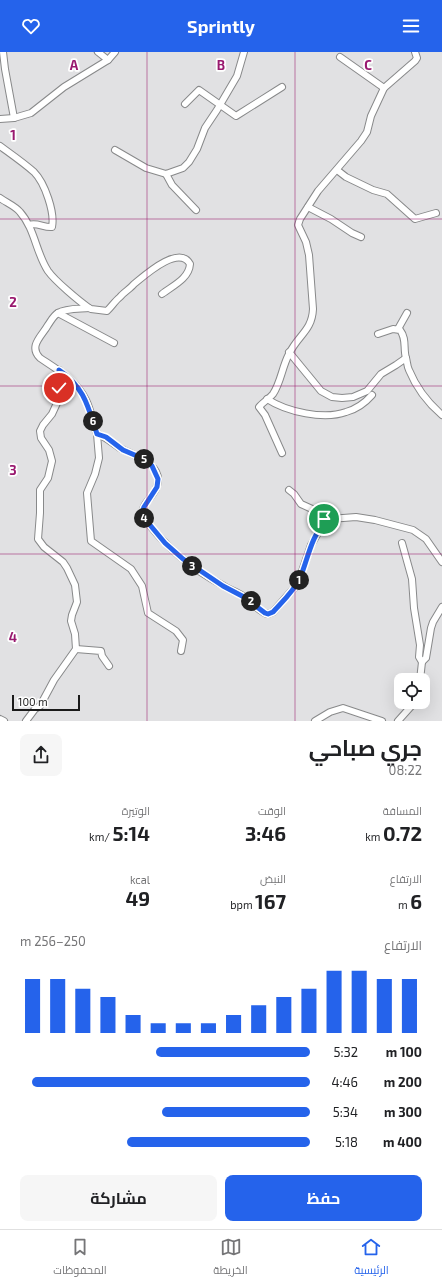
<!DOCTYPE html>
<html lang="ar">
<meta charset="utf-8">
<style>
body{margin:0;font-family:"Exo 2",Cairo,sans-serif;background:#f6f6f6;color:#202124;direction:rtl;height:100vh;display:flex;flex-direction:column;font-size:15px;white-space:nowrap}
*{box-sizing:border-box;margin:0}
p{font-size:13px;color:#757577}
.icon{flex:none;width:22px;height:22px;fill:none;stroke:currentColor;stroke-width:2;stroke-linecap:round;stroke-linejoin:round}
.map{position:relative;height:669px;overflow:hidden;direction:ltr}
.panel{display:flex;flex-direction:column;background:#fff;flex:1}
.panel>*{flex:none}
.buttons{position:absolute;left:394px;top:621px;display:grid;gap:8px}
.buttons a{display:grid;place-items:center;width:36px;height:36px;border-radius:8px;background:#fff;box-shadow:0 4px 16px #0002;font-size:20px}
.scale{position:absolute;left:12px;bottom:10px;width:68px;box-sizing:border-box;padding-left:4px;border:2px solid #1a1a1a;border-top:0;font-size:11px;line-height:14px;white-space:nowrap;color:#1a1a1a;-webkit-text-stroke:3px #fff;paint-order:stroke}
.pin{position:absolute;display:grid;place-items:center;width:34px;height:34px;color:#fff;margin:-17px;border:2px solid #fff;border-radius:50%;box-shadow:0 1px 4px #0007}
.km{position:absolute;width:20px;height:20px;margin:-10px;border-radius:50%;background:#222;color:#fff;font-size:11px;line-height:20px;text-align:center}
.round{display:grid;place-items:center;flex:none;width:42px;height:42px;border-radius:8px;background:#f6f6f6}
.head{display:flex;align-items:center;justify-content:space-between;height:68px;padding:0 20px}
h1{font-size:22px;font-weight:700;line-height:30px}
.metrics{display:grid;grid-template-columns:repeat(3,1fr);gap:6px;height:68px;padding:4px 20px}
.metrics div{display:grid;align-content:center}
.metrics b{font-size:20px;font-weight:700}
.metrics small{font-size:11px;font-weight:400}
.metrics p{font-size:11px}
.chart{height:112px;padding:8px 20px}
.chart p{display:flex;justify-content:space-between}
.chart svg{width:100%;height:72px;margin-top:4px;stroke:#2563eb;stroke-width:6}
.primary-button{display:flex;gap:8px;margin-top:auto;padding:8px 20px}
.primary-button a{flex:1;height:46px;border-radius:8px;background:#2563eb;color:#fff;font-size:16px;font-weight:700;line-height:46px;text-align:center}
.primary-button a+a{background:#f6f6f6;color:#202124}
ul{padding:0 20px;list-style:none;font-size:13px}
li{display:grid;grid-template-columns:64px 48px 1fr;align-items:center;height:30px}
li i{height:10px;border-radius:5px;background:#2563eb}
header{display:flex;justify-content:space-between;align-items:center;height:52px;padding:0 20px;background:#2563eb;color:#fff;font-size:18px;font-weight:700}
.tab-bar{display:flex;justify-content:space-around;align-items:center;height:56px;border-top:1px solid #e0e0e0;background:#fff;font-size:11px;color:#757577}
.tab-bar a{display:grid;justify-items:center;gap:2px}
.tab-bar .selected{color:#2563eb}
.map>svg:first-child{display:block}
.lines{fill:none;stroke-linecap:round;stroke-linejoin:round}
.minor-casing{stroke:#88898a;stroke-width:8}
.minor{stroke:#fff;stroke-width:6}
.route-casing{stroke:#fff;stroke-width:8}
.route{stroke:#2563eb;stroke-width:5}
.grid{fill:none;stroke:#99196f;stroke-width:1;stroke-opacity:0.55}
.grid-label{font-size:13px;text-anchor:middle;font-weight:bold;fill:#99196f;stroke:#fff;stroke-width:3.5;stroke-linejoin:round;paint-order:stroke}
</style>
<header><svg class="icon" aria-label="menu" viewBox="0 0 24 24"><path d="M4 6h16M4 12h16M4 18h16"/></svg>Sprintly<svg class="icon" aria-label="heart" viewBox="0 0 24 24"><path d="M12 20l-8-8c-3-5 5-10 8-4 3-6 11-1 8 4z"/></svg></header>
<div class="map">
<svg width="442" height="669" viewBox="0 0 442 669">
<rect width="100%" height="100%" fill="#e1e1e3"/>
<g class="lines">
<defs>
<g id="minor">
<path d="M3,0L5,17L14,66"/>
<path d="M98,0L108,8"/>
<path d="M340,5L384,36"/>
<path d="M185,52L199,38L236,64L282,35"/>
<path d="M0,67L14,66L31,61L64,35L108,8L115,0"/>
<path d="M0,94C11,102 24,111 34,120C45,131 55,161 52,175C44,176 37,170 29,173"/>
<path d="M115,98L146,116L166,122L183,116L189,110L197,97L205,76L217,58L237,24L244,0"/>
<path d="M337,118L346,125L373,138L387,142L415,167L436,161"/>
<path d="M166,122L172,133L196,158"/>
<path d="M0,146C7,151 15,154 20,160C35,177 36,201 48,219C55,229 79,249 89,256C80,257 66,256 58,261C53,264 51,269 48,273C42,284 28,294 40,306C58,318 76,328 86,348C91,358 93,371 97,382C106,385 112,391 120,396C134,404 164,412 157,434C154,445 140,452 143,464C163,493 192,517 224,534C230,538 237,540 243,544C252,549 258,560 268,562L273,560L295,535L300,525L311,493L324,471L330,467L356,465L375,468L413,478L426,487L442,510"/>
<path d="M308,155L331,167L352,181L361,185"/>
<path d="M89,256L91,257L107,259C112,254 115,249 120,245C124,240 130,237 134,232C144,224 179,192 190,212C189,227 172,234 162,242"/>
<path d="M58,261L114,291"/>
<path d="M398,277L407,261"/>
<path d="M378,282L393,277L400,278C407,287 403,296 406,306"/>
<path d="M289,300L321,339L332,345L342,346L353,345L367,339L381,322L396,313L406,306C407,309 407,314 409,318C416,335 428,351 442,363"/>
<path d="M267,347C287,360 324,368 346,360C357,357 365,351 372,343"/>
<path d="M97,382L99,406L95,422L87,441L91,489L131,517L142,534L148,561L176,579L183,588L181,599"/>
<path d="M282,401L265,363L259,355C263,350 269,347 273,342C281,330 282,315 289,302C298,283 312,279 313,257L309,203L306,190L298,173L300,167L318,139L361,89L367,80L371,64L384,36L415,9L417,6L415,0"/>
<path d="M289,438L294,442L301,452L312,457L326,469"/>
<path d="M402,491L412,527L414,556L420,593L419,605L422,610"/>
<path d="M76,597L101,599L102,604L109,614"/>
<path d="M420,628L422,610L426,606L431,576L433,570L442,555"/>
<path d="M0,667L4,669"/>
<path d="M26,669L35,657L40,654L54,628L76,597L75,582L71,569L72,563L77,550L75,533L67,516L63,510L44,495L38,487L40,461V438L48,426L52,409L49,398L41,386L40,379L43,373L52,362L57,351L60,327L59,318"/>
<path d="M315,669L330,660L343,656L382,669"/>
<path d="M398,669L415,650"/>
</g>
</defs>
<use href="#minor" class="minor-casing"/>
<use href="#minor" class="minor"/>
</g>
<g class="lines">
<defs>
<path id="route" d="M59,336L60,327L59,318C84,335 88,354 97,382L106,385L123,398L144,407L152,414L158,427L157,435L144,455L142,461L145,467L165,491L183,507L223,534L244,545L265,561L268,562L273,560C283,549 294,539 300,526C308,507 311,484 326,469L324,467"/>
</defs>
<use href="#route" class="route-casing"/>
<use href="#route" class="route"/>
</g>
<path class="grid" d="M147,0V669M295,0V669M0,167H442M0,334H442M0,502H442"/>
<g class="grid-label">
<text x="74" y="18">A</text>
<text x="221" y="18">B</text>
<text x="368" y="18">C</text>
<text x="13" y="88">1</text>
<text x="13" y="255">2</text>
<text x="13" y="423">3</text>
<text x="13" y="590">4</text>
</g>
</svg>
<div class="buttons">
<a><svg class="icon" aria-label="locate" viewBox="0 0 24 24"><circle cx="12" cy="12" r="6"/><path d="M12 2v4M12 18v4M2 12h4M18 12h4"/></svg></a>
</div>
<div class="scale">100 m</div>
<div class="pin" style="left:324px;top:467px;background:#1e9e55"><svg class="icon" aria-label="arrive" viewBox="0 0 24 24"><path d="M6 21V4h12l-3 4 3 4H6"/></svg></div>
<div class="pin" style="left:59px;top:336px;background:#d93025"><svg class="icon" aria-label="check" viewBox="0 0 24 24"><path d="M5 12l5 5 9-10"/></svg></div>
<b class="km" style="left:299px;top:528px">1</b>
<b class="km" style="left:251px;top:549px">2</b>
<b class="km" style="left:192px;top:514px">3</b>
<b class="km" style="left:144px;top:466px">4</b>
<b class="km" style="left:144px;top:407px">5</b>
<b class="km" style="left:93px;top:369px">6</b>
</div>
<section class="panel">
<div class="head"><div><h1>جري صباحي</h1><p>08:22</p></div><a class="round"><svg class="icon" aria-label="share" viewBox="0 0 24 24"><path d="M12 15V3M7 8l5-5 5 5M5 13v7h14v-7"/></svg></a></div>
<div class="metrics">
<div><p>المسافة</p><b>0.72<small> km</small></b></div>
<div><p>الوقت</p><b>3:46</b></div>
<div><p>الوتيرة</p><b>5:14<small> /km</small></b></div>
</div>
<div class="metrics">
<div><p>الارتفاع</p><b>6<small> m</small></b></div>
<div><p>النبض</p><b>167<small> bpm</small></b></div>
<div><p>kcal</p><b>49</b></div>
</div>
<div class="chart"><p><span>الارتفاع</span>250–256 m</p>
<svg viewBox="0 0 160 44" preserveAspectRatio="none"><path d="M5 44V11M15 44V11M25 44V17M35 44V22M45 44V33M55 44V38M65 44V38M75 44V38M85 44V33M95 44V27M105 44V22M115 44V17M125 44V6M135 44V6M145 44V11M155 44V11"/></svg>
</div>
<ul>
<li><b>100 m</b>5:32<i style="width:53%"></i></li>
<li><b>200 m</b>4:46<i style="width:96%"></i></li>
<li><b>300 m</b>5:34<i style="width:51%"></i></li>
<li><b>400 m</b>5:18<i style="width:63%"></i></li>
</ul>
<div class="primary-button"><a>حفظ</a><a>مشاركة</a></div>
</section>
<nav class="tab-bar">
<a class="selected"><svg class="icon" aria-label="home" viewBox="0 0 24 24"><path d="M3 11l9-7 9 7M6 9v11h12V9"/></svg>الرئيسية</a>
<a><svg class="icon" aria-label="map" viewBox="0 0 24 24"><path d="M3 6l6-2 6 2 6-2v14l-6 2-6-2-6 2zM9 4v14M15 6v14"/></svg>الخريطة</a>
<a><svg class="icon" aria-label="saved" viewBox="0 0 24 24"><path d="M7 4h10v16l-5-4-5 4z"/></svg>المحفوظات</a>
</nav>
